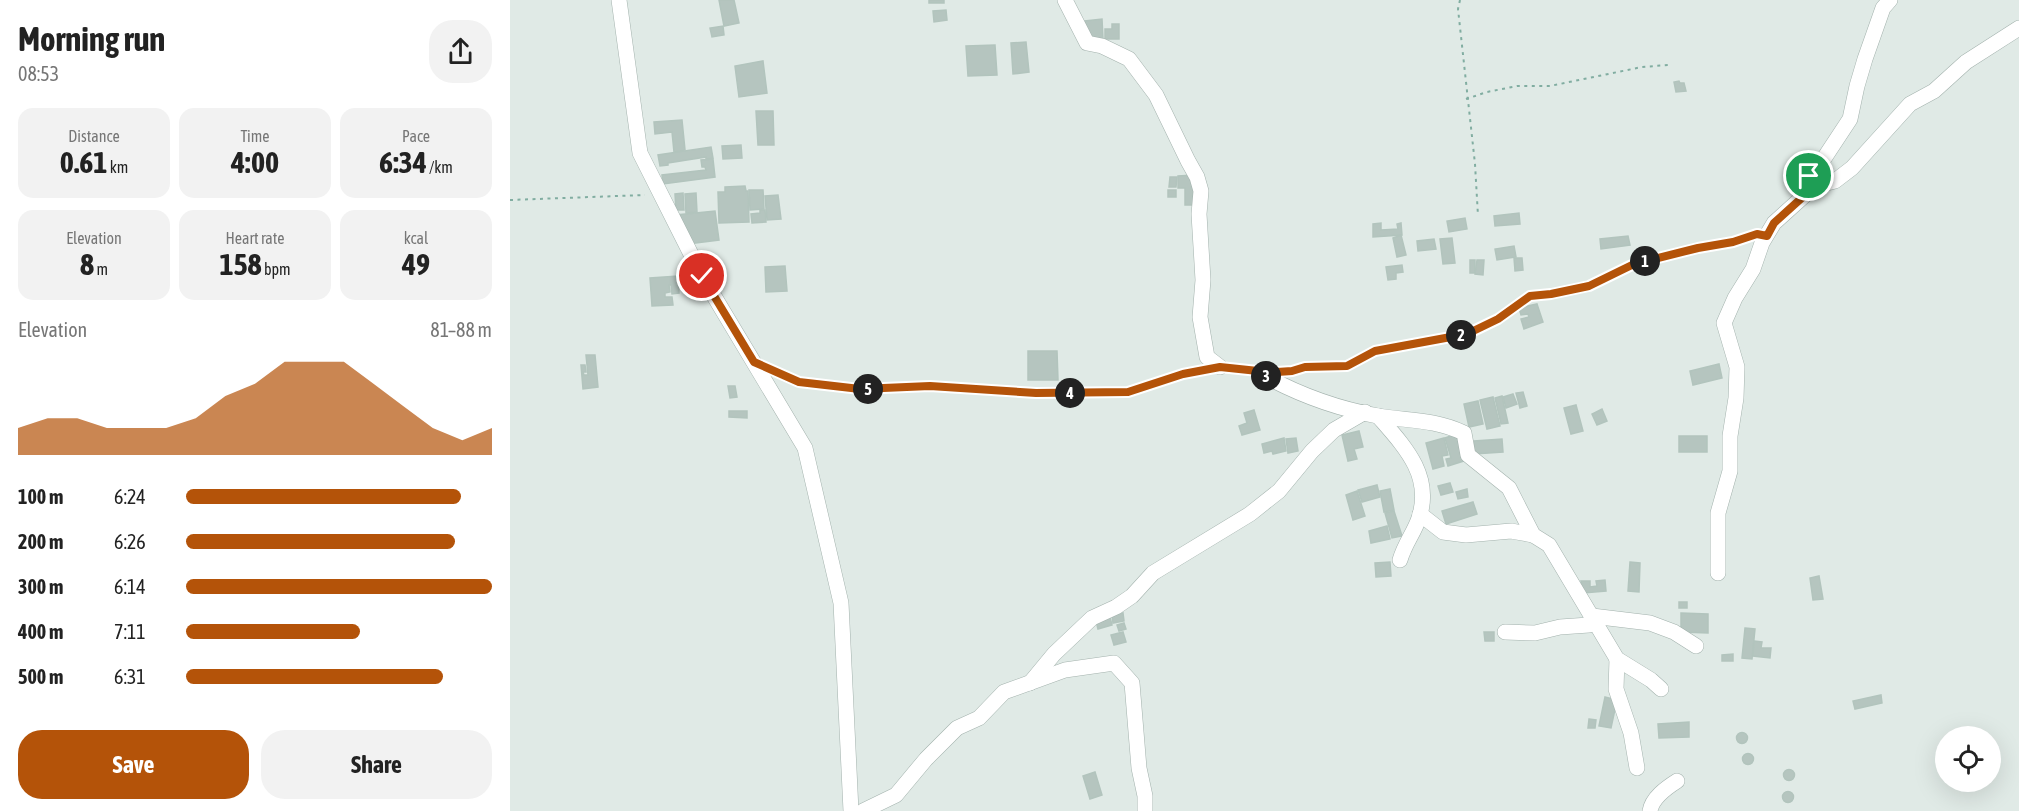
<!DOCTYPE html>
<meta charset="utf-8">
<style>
body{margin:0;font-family:"Asap Condensed",sans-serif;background:#f2f2f2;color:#222;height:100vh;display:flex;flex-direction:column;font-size:22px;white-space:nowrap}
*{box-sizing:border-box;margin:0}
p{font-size:20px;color:#767676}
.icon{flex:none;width:33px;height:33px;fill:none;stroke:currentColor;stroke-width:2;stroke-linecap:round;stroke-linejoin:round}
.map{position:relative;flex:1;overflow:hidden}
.drawer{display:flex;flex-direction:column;background:#fff;width:510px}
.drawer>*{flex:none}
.fabs{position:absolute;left:1425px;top:726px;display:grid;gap:12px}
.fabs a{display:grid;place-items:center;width:66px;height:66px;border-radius:50%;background:#fff;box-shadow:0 6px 24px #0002;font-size:30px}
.pin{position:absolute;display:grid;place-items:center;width:51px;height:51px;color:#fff;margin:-26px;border:3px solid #fff;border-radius:50%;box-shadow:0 2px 6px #0007}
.km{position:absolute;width:30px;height:30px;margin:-15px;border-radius:50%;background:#222;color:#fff;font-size:16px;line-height:30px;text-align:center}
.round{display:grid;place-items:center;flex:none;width:63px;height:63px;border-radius:24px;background:#f2f2f2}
.overview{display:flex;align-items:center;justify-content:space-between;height:102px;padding:0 18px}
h1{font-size:33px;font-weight:700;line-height:45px}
.stats{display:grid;grid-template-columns:repeat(3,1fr);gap:9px;height:102px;padding:6px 18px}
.stats div{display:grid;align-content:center;border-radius:15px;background:#f2f2f2;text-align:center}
.stats b{font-size:30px;font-weight:700}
.stats small{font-size:16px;font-weight:400}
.stats p{font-size:16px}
.chart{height:168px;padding:12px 18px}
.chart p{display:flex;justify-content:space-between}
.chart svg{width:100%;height:108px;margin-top:6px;fill:#b45309;opacity:.7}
.button{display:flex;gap:12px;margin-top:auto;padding:12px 18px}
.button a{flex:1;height:69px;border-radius:24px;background:#b45309;color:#fff;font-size:24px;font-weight:700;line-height:69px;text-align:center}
.button a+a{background:#f2f2f2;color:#222}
ul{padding:0 18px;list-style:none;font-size:20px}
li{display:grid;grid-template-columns:96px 72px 1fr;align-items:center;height:45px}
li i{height:15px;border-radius:8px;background:#b45309}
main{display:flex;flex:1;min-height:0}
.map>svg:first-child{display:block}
.building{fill:#b5c5bf;stroke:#b2c4bd;stroke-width:1.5}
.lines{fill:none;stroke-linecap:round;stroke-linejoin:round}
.minor-casing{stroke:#a3b2ad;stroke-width:16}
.path{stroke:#81ada1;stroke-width:2;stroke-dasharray:3 4.5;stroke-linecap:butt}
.minor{stroke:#fff;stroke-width:15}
.route-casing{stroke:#fff;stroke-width:12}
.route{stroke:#b45309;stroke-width:8}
</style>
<main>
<section class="drawer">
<div class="overview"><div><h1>Morning run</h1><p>08:53</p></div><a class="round"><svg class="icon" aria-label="share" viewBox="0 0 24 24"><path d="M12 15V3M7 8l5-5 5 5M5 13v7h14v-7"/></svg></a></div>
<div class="stats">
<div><p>Distance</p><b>0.61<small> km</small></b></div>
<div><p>Time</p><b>4:00</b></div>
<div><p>Pace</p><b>6:34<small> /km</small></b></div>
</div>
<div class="stats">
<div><p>Elevation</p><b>8<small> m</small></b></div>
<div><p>Heart rate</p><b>158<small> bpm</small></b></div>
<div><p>kcal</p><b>49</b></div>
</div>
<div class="chart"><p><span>Elevation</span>81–88 m</p>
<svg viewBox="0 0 160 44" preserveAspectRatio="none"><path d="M0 44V33L10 29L20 29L30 33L40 33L50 33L60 29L70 20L80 15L90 6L100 6L110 6L120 15L130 24L140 33L150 38L160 33V44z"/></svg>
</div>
<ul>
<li><b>100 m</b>6:24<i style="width:90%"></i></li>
<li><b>200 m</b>6:26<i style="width:88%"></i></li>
<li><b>300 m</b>6:14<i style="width:100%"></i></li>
<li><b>400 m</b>7:11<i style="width:57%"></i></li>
<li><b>500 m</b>6:31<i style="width:84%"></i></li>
</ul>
<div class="button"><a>Save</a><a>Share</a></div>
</section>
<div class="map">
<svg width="1509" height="811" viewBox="0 0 1509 811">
<rect width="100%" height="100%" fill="#e0eae6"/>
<g class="building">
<path d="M209,0H224L229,23L214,26Z"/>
<rect x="419" y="0" width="15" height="3"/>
<path d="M436,10L437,20L424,22L423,11Z"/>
<path d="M592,19L593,39L578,40L575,21Z"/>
<path d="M602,24H609V39H595V29H602Z"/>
<path d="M213,26L214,35L202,37L200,28Z"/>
<path d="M516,42L519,72L503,74L501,43Z"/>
<path d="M485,45L487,75L458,76L456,46Z"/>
<path d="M253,61L257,93L229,97L225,66Z"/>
<path d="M1169,81L1170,83H1174L1176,91L1166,92L1164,82Z"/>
<path d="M246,111H263L264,145H248Z"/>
<path d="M172,120L175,150L164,152L162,132L145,134L144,122Z"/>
<path d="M231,145L232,158L213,159L212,146Z"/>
<path d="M201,147L203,158L196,159V157L158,163V165L150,166L148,155Z"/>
<path d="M203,159L205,177L153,184L152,175L196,170L195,167H192L191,160Z"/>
<path d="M684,175L685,205H675V188H668V176Z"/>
<path d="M660,177H667L666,187H659Z"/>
<path d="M235,186L236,191H238L239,222L209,223L208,192H215V187Z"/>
<path d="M239,190H253L254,209L240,210Z"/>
<rect x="658" y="190" width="8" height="7"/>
<path d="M173,193L174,210H166L165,194Z"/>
<path d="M186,193L187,212L176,213L175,194Z"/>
<path d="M268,195L271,219L257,220L255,196Z"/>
<path d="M250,210H255L256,222L242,223L241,214L250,213Z"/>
<path d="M205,211L209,240L178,244L166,215Z"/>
<path d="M1009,213L1010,224L985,226L984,216Z"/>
<path d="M955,218L957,229L939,232L937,221Z"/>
<path d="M871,223V230L888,229L887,224L891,223L892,235L863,237V224Z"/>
<path d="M891,235L896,255L887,257L883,238Z"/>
<path d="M1118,236L1120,245L1091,249L1090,239Z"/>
<path d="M942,238L945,263L933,264L930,239Z"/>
<path d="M924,239L926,249L908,251L907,241Z"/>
<path d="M1004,246L1006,257L987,260L985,249Z"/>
<path d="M1004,258H1012L1013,270L1005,271Z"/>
<rect x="960" y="260" width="5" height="13"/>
<path d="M967,260H974L973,275L965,274Z"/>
<path d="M892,265L893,272L886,273V279L878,280L876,267Z"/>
<path d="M275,266L277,291L256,292L255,267Z"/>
<path d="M168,276L169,293L162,294L161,285H159L160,292L155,293V297H162L163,305L142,306L140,278Z"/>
<path d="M1027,304L1033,322L1014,329L1011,319L1019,317L1018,314L1011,315L1009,308Z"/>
<path d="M518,351H547L548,380H518Z"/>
<path d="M76,355H85L88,387L73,389L71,365H75L76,372H73L74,375H78Z"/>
<path d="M1209,364L1212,378L1183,385L1180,371Z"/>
<path d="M218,386H225L227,397L220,398Z"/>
<path d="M1013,392L1017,406L1010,408L1006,393Z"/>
<path d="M1003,394L1007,404L996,408L993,397Z"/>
<path d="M992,396L998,423L991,424L985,398Z"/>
<path d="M983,397L990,426L977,429L970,400Z"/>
<path d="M968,401L973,424L959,427L954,404Z"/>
<path d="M1066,405L1073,431L1061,434L1054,408Z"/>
<path d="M1092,409L1097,421L1087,425L1082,414Z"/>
<path d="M744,410L750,430L732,435L729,426L737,423L734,413Z"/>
<path d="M219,411H237V418L219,417Z"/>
<path d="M849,431L853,447L844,449L847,459L838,461L832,435Z"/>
<path d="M946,434L954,461L938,466L936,459L941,458L935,438Z"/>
<rect x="1169" y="436" width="28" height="16"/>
<path d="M774,438L776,451L763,454L762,451L754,453L752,444Z"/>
<path d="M786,438L788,451L778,453L776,439Z"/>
<path d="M934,438L938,455L932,456L934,466L923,469L916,443Z"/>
<path d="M992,439L993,452L964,454V441Z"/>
<path d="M940,483L943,492L931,495L928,486Z"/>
<path d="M867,485L870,497L852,502L848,490Z"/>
<path d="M880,489L884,510L874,512L870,491Z"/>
<path d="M957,489L958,497L948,499L946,492Z"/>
<path d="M847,491L855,516L843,520L836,495Z"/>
<path d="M963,502L967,514L936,524L932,511Z"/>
<path d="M884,511L892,536L882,538L875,513Z"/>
<path d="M877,526L880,539L861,543L859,531Z"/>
<path d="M880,562L881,576L866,577L865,563Z"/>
<path d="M1120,562L1130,563L1129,592L1118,591Z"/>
<path d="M1309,576L1313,599L1303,600L1300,578Z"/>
<path d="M1095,580L1096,591L1073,593L1071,581H1080V587L1087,586L1086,581Z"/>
<rect x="1169" y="602" width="8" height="6"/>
<path d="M613,613L614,621L603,623L602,615Z"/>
<path d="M1171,613L1198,614V633L1171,632Z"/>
<path d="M600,617L602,625L588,629L586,621Z"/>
<path d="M614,623L616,629L609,631L607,625Z"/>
<path d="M1235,628L1245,629L1242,659L1232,658Z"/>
<path d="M613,632L616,642L604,645L601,635Z"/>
<path d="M974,632H984V641H975Z"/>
<path d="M1244,641L1252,642L1251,648H1261L1260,658L1243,656Z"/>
<path d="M1223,654V661H1212V655Z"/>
<path d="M1371,695L1372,703L1345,709L1343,701Z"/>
<path d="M1095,697L1107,700L1101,728L1089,726Z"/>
<path d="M1079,719L1086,720L1085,728H1078Z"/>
<path d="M1179,722V737L1149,738L1148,724Z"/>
<circle cx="1232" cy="738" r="5.5"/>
<circle cx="1238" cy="759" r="5.5"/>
<circle cx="1279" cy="775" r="5.5"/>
<path d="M585,772L592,795L580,799L573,776Z"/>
<circle cx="1278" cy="797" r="5.5"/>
</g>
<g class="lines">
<defs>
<g id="minor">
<path d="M109,0L130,153L192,276L295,448L331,603L341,811"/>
<path d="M555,0L577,43L592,46L619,59L646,95L678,161L687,177L691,191L689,214L693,280L690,317L697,357L710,367"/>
<path d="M1295,195L1299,176L1311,163L1340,119L1347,86L1355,59L1373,8L1380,0"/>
<path d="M755,376C790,395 829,409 868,416C899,421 924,419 954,433L958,455L999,488L1023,535L1039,545L1107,659L1141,680L1151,689"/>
<path d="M868,416C894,446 923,475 909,518C904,533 895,543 890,560"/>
<path d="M910,514L933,532L956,535L1001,531L1023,535"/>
<path d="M1208,573V513L1220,471V436L1226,398L1227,367L1214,323L1225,298L1243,269L1252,243L1264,223L1305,186L1325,181L1342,168L1400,104L1424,91L1456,62L1509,28"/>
<path d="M995,632L1025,633L1050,627L1079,625L1082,616L1140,623L1164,632L1186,646"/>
<path d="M1107,659L1106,689L1121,733L1127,768"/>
<path d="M520,683L544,654L582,618L606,607L622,596L643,573L740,514L769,491L802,451L824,430L855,412"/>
<path d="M353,811L386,795L416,759L447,728L469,718L494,692L555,670L604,663L622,683L629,768L635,796V811"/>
<path d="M1140,811C1142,798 1156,788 1167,781"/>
</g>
</defs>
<use href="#minor" class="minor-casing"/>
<g class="path">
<path d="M950,0L948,9L965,164L968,216"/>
<path d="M956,99L977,92L1007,86H1040L1132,67L1158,65"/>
<path d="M0,200L135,195"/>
<path d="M724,368L742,370"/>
<path d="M778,371L795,367L837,366L865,351L957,334L988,319L1020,296L1041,294L1079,286L1124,264L1238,237"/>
<path d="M266,372L289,382L350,389L420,386L526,393L618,392L673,374L692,370"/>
</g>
<use href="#minor" class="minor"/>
</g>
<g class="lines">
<defs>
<path id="route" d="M192,276L244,362L289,382L350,389L420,386L526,393L618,392L673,374L710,367L748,371L755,376L767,372L782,371L795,367L837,366L865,351L957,334L988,319L1020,296L1041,294L1079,286L1124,264L1188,248L1223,242L1247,234L1257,236L1264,223L1295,195L1299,176"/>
</defs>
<use href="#route" class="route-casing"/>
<use href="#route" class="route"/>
</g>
</svg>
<div class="fabs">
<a><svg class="icon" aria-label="locate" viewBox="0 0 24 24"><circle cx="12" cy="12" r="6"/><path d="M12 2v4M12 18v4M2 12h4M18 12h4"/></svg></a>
</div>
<div class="pin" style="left:1299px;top:176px;background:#1e9e55"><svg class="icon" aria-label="arrive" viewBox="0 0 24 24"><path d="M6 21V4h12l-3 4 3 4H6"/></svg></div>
<div class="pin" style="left:192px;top:276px;background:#d93025"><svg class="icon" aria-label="check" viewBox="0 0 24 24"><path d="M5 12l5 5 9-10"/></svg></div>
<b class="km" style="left:1135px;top:261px">1</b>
<b class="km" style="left:951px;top:335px">2</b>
<b class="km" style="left:756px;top:376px">3</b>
<b class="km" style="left:560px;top:393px">4</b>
<b class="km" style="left:358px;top:389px">5</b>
</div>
</main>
